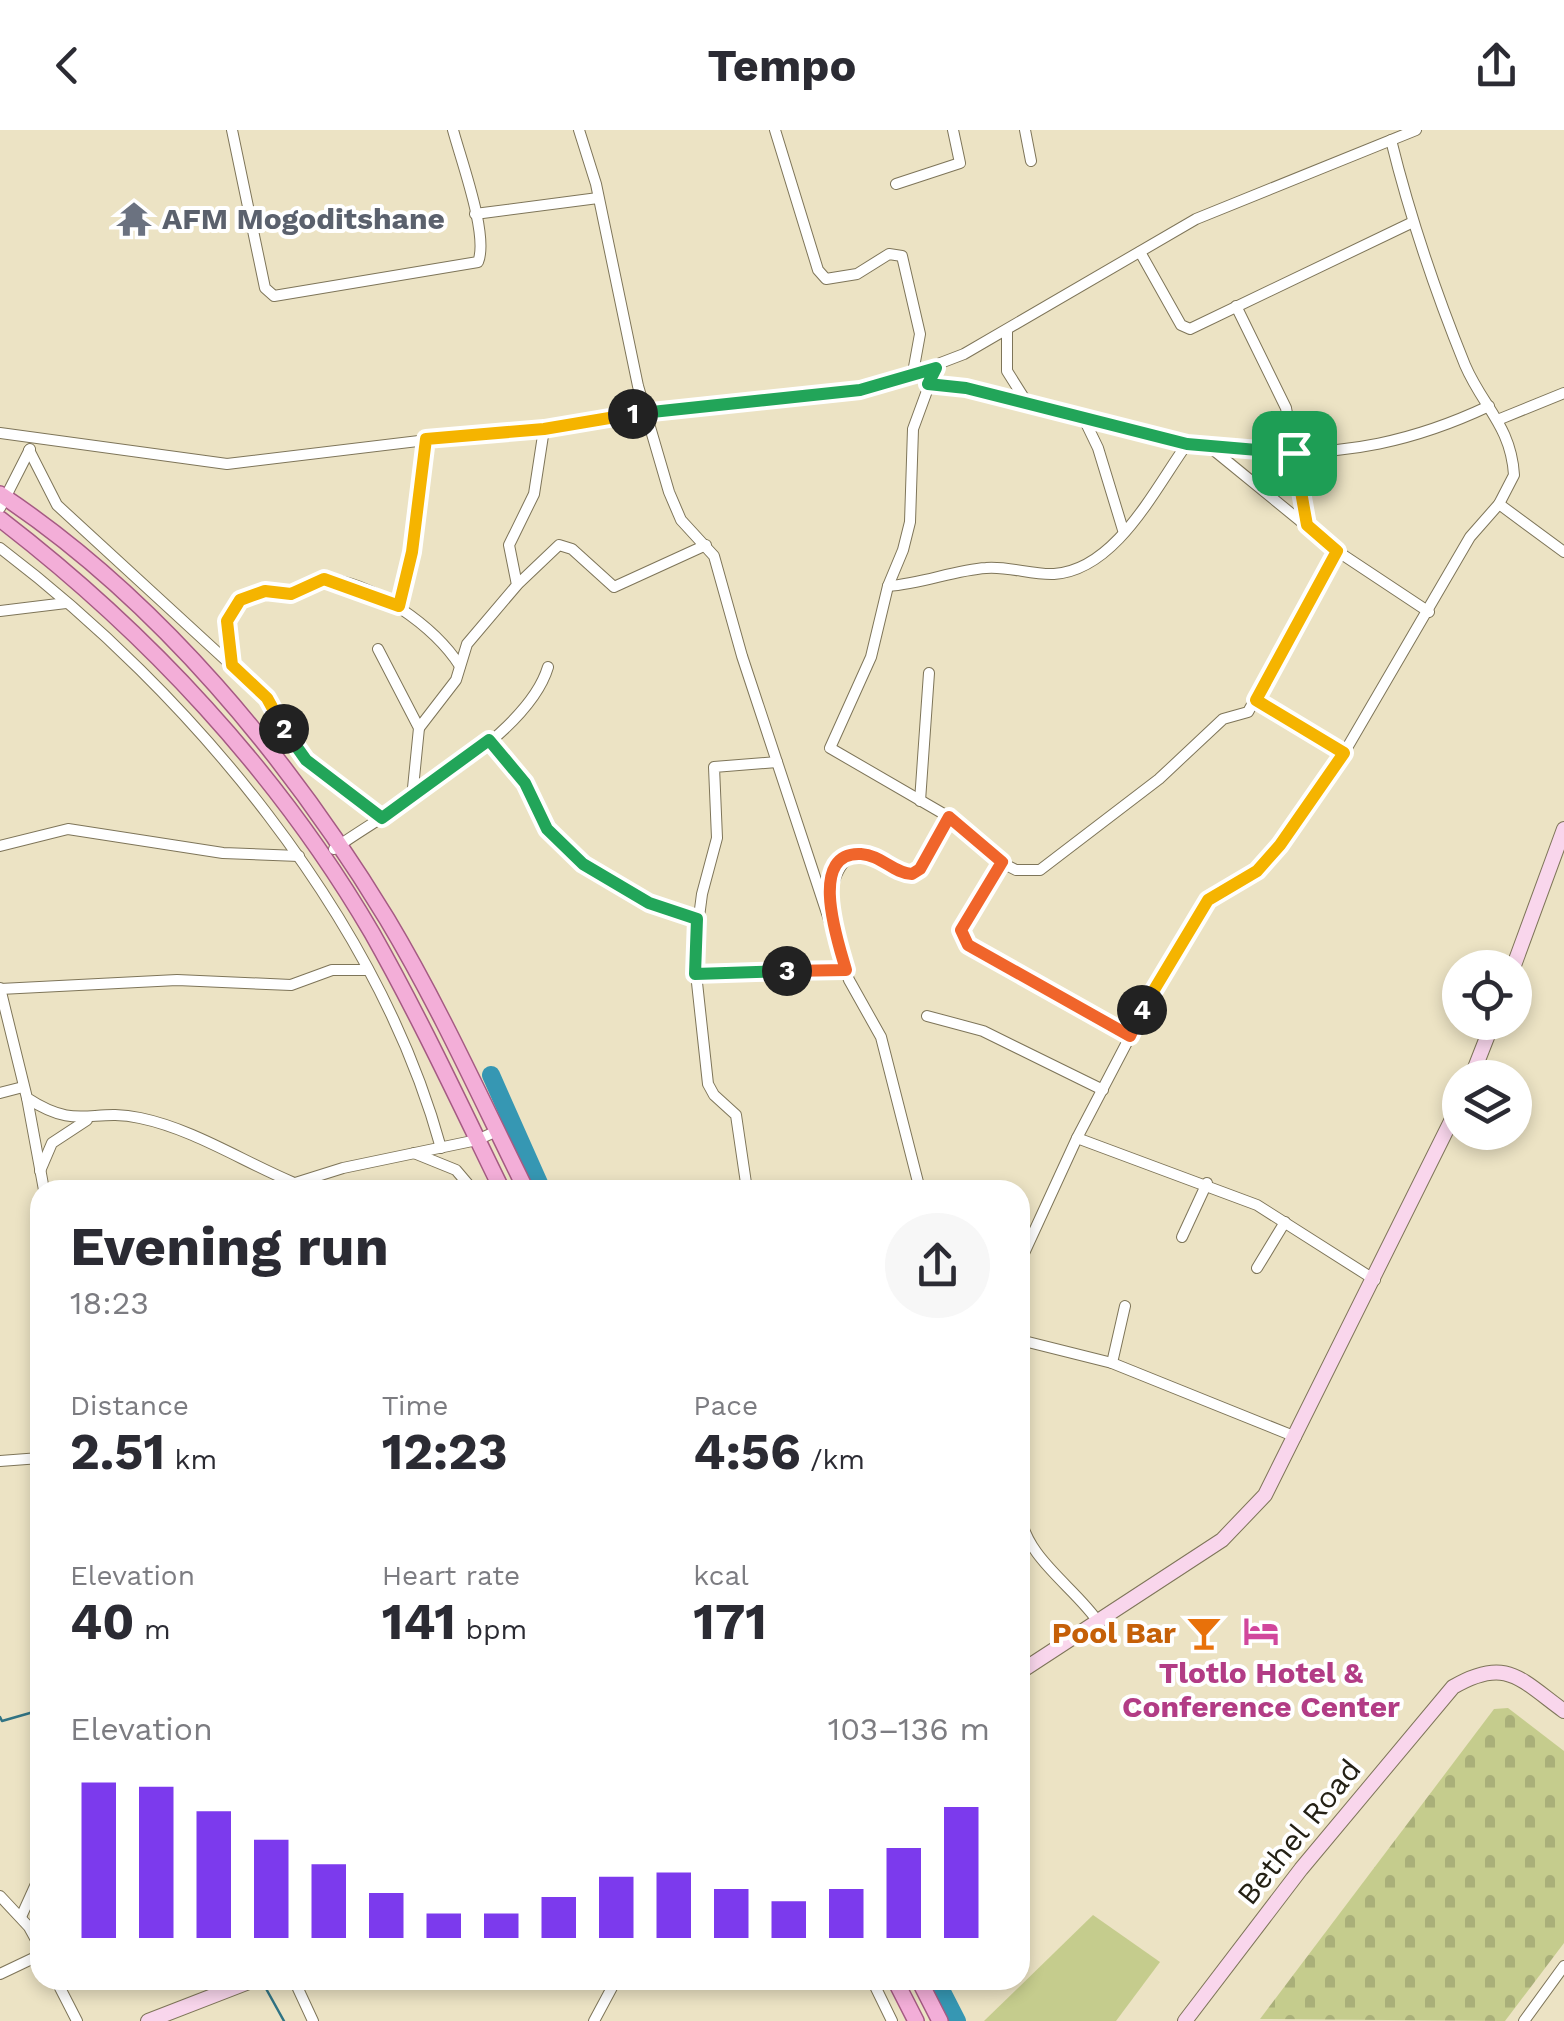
<!DOCTYPE html>
<meta charset="utf-8">
<style>
body{margin:0;font-family:"Work Sans",sans-serif;background:#f7f7f7;color:#2b2b33;height:100vh;display:flex;flex-direction:column;font-size:38px;white-space:nowrap}
*{box-sizing:border-box;margin:0}
p{font-size:32px;color:#7c7c81}
.icon{flex:none;width:55px;height:55px;fill:none;stroke:currentColor;stroke-width:2;stroke-linecap:round;stroke-linejoin:round}
.map{position:relative;flex:1;overflow:hidden}
.details{position:absolute;left:30px;top:1050px;width:1000px;height:810px;display:flex;flex-direction:column;background:#fff;border-radius:30px;box-shadow:0 5px 15px #0003}
.details>*{flex:none}
.controls{position:absolute;left:1442px;top:820px;display:grid;gap:20px}
.controls a{display:grid;place-items:center;width:90px;height:90px;border-radius:50%;background:#fff;box-shadow:0 5px 15px #0003;font-size:50px}
.pin{position:absolute;display:grid;place-items:center;width:85px;height:85px;color:#fff;margin:-42px;border-radius:20px;box-shadow:0 5px 15px #0006}
.km{position:absolute;width:50px;height:50px;margin:-25px;border-radius:50%;background:#222;color:#fff;font-size:28px;line-height:50px;text-align:center}
.round{display:grid;place-items:center;flex:none;width:105px;height:105px;border-radius:52px;background:#f7f7f7}
.overview{display:flex;align-items:center;justify-content:space-between;height:170px;padding:0 40px}
h1{font-size:55px;font-weight:700;line-height:75px}
.figures{display:grid;grid-template-columns:repeat(3,1fr);gap:15px;height:170px;padding:10px 40px}
.figures div{display:grid;align-content:center}
.figures b{font-size:50px;font-weight:700}
.figures small{font-size:28px;font-weight:400}
.figures p{font-size:28px}
.chart{height:280px;padding:20px 40px}
.chart p{display:flex;justify-content:space-between}
.chart svg{width:100%;height:180px;margin-top:10px;stroke:#7c3aed;stroke-width:6}
header{display:flex;justify-content:space-between;align-items:center;height:130px;padding:0 40px;background:#fff;font-size:45px;font-weight:700}
.map>svg:first-child{display:block}
.green{fill:#c5cc8d}
.cemetery{fill:url(#cemetery-stones)}
.lines{fill:none;stroke-linecap:round;stroke-linejoin:round}
.stream{stroke:#317484;stroke-width:2.5}
.river{stroke:#3697b3;stroke-width:18}
.street-casing{stroke:#7e7559;stroke-width:12}
.secondary-casing{stroke:#7e7559;stroke-width:16}
.primary-casing{stroke:#a55a83;stroke-width:18}
.street{stroke:#fff;stroke-width:10}
.secondary{stroke:#f9d6ec;stroke-width:14}
.primary{stroke:#f3aed8;stroke-width:15}
.split-1-casing{stroke:#fff;stroke-width:20}
.split-2-casing{stroke:#fff;stroke-width:20}
.split-3-casing{stroke:#fff;stroke-width:20}
.split-4-casing{stroke:#fff;stroke-width:20}
.split-5-casing{stroke:#fff;stroke-width:20}
.split-1{stroke:#22a559;stroke-width:12}
.split-2{stroke:#f5b400;stroke-width:12}
.split-3{stroke:#22a559;stroke-width:12}
.split-4{stroke:#f0652b;stroke-width:12}
.split-5{stroke:#f5b400;stroke-width:12}
.labels{text-anchor:middle;stroke-width:8;stroke-linejoin:round;paint-order:stroke}
.worship-label{font-size:30px;font-weight:bold;fill:#5b616d;stroke:#fff;text-anchor:start}
.food-label{font-size:30px;font-weight:bold;fill:#c56008;stroke:#fff;text-anchor:end}
.hotel-label{font-size:30px;font-weight:bold;fill:#b23c85;stroke:#fff}
.street-label{font-size:30px;fill:#242115;stroke:#fff}
</style>
<header><svg class="icon" aria-label="back" viewBox="0 0 24 24"><path d="M15 5l-7 7 7 7"/></svg>Tempo<svg class="icon" aria-label="share" viewBox="0 0 24 24"><path d="M12 15V3M7 8l5-5 5 5M5 13v7h14v-7"/></svg></header>
<div class="map">
<svg width="1564" height="1891" viewBox="0 0 1564 1891">
<defs>
<pattern id="cemetery-stones" width="16" height="16" patternUnits="userSpaceOnUse" patternTransform="scale(2.5)"><rect width="16" height="16" fill="#c5cc8d"/><path d="M2 7V4a2 2 0 0 1 4 0v3zM10 15v-3a2 2 0 0 1 4 0v3z" fill="#a9af79"/></pattern>
</defs>
<rect width="100%" height="100%" fill="#ece3c4"/>
<path class="green" d="M1093,1785L1160,1832L1116,1891H984Z"/>
<path class="cemetery" d="M1508,1578L1564,1621V1813L1505,1891L1260,1889L1494,1579Z"/>
<g class="lines">
<g class="stream">
<path d="M0,1587L2,1591L30,1583L40,1575"/>
<path d="M264,1855L284,1891"/>
</g>
<g class="river">
<path d="M491,945L542,1060"/>
<path d="M936,1850L957,1891"/>
</g>
<defs>
<g id="street">
<path d="M232,0L265,158L274,166L478,132C489,106 461,30 453,0"/>
<path d="M579,0L596,54L638,256L669,362L681,390L714,426L742,526L849,850L881,907L920,1060"/>
<path d="M775,0L818,140L826,149L857,144L889,124L902,126L920,204L912,248"/>
<path d="M1025,0L1031,31"/>
<path d="M896,54L960,33L953,0"/>
<path d="M475,84L598,68"/>
<path d="M1140,122L1181,195L1190,199L1411,93"/>
<path d="M1236,176L1286,278L1307,395"/>
<path d="M1007,200V241L1029,276"/>
<path d="M935,239L913,299L910,392L903,420L888,456L871,527L830,618L949,687L1002,733L1016,740H1040L1159,649L1223,589L1248,582L1337,421"/>
<path d="M928,255C970,255 1007,272 1047,281C1211,320 1328,352 1489,276"/>
<path d="M1084,289L1098,318L1123,400"/>
<path d="M1500,289L1564,263"/>
<path d="M0,303L227,334L883,255L964,224L1196,89L1416,0"/>
<path d="M1211,318L1337,421L1429,482"/>
<path d="M29,320L57,375L267,568L305,630L382,688"/>
<path d="M1499,374L1564,422"/>
<path d="M0,378L30,319"/>
<path d="M0,418C190,562 377,785 441,1018"/>
<path d="M518,454L559,415L572,419L614,457L706,415"/>
<path d="M888,456C922,454 954,440 986,438C1008,436 1032,445 1054,444C1116,440 1155,358 1187,314"/>
<path d="M399,476L412,423L426,309"/>
<path d="M0,481L66,473"/>
<path d="M378,519L419,598L412,668"/>
<path d="M232,534L227,491L240,470L265,461L291,464L324,449C372,451 435,497 460,536"/>
<path d="M1256,570L1344,623"/>
<path d="M419,598L456,550L467,514L517,455L509,415L534,364L544,299"/>
<path d="M489,610L525,653L547,699L583,734L649,773L697,789"/>
<path d="M920,671L929,543"/>
<path d="M0,716L68,699L223,723L299,726"/>
<path d="M334,719C393,677 527,608 548,537"/>
<path d="M1002,733L961,800L962,808L1129,906"/>
<path d="M827,775C834,745 844,709 883,730C893,736 900,743 912,744L920,739L949,687"/>
<path d="M695,843L846,840"/>
<path d="M0,858L27,968C79,1002 91,977 140,988C193,999 242,1031 292,1052"/>
<path d="M0,859L177,850L291,855L332,840H368"/>
<path d="M927,886L983,901L1103,960"/>
<path d="M0,963L23,957"/>
<path d="M27,968L44,1060"/>
<path d="M1077,1008L1257,1075L1375,1150"/>
<path d="M414,1023L456,1040L473,1060"/>
<path d="M40,1041L52,1013L87,990"/>
<path d="M273,1060L343,1038L477,1010L497,1001"/>
<path d="M747,1060L736,985L714,965L708,954L694,825L702,764L717,708L714,637L777,632"/>
<path d="M1182,1107L1207,1053"/>
<path d="M1020,1132L1077,1008L1180,811L1209,770L1247,749L1280,715L1344,623L1470,407L1499,374L1514,345C1511,296 1483,277 1465,235C1435,161 1410,87 1391,10"/>
<path d="M1257,1138L1285,1092"/>
<path d="M1125,1176L1112,1233L1296,1307"/>
<path d="M1020,1210L1112,1233"/>
<path d="M0,1331L40,1328"/>
<path d="M1020,1383C1025,1428 1075,1457 1099,1493"/>
<path d="M0,1766L29,1797L40,1817"/>
<path d="M21,1787L40,1745"/>
<path d="M0,1844L40,1825"/>
<path d="M56,1850L77,1891"/>
<path d="M294,1850L313,1891"/>
<path d="M872,1850L892,1891"/>
<path d="M594,1891L616,1850"/>
<path d="M1524,1891L1564,1836"/>
</g>
<g id="secondary">
<path d="M1513,838L1564,699"/>
<path d="M1471,948L1493,892"/>
<path d="M1020,1542L1222,1410L1265,1365L1460,973"/>
<path d="M148,1891L254,1850"/>
<path d="M1185,1891L1301,1739L1453,1557C1506,1526 1520,1549 1564,1581"/>
</g>
<g id="primary">
<path d="M0,364C158,469 289,628 387,789C439,876 481,969 526,1060"/>
<path d="M0,389C147,502 278,642 372,803C419,886 460,974 502,1060"/>
<path d="M895,1850L916,1891"/>
<path d="M919,1850L940,1891"/>
</g>
</defs>
<use href="#street" class="street-casing"/>
<use href="#secondary" class="secondary-casing"/>
<use href="#primary" class="primary-casing"/>
<use href="#street" class="street"/>
<use href="#secondary" class="secondary"/>
<use href="#primary" class="primary"/>
</g>
<g class="lines">
<defs>
<path id="split-1" d="M633,284L860,260L936,238L928,254L966,258L1187,314L1294,323"/>
<path id="split-2" d="M284,599L267,568L232,535L227,491L240,470L265,461L291,464L324,449L399,476L412,422L426,309L544,299L633,284"/>
<path id="split-3" d="M284,599L306,630L382,688L489,610L525,653L547,699L583,734L649,773L697,789L695,844L787,841"/>
<path id="split-4" d="M787,841L846,840C839,815 806,721 861,724C881,725 893,743 912,744L920,739L949,687L1002,732L961,800L968,815L1130,906L1142,880"/>
<path id="split-5" d="M1142,880L1208,770L1257,741L1280,715L1344,623L1256,570L1337,421L1307,395L1294,323"/>
</defs>
<use href="#split-1" class="split-1-casing"/>
<use href="#split-2" class="split-2-casing"/>
<use href="#split-3" class="split-3-casing"/>
<use href="#split-4" class="split-4-casing"/>
<use href="#split-5" class="split-5-casing"/>
<use href="#split-1" class="split-1"/>
<use href="#split-2" class="split-2"/>
<use href="#split-3" class="split-3"/>
<use href="#split-4" class="split-4"/>
<use href="#split-5" class="split-5"/>
</g>
<defs>
<symbol id="temple-bare" viewBox="-9 -9 18 18"><path d="M0-6L5-2H3V0L6.5 2.5H4V6H1.5V3h-3V6H-4V2.5H-6.5L-3 0V-2H-5Z" fill="#6b7280" stroke="#fff" stroke-width="2.5" paint-order="stroke"/></symbol>
<symbol id="hotel-bare" viewBox="-9 -9 18 18"><path d="M-6-4.5h1.5V1H6V5H4.5V3h-9V5H-6ZM-4 0a1.8 1.8 0 1 1 3.6 0ZM.5 0V-2.5h3Q6-2.5 6 0Z" fill="#d1479c" stroke="#fff" stroke-width="2.5" paint-order="stroke"/></symbol>
<symbol id="bar-bare" viewBox="-9 -9 18 18"><path d="M-6-5H6L.8 .8V4.5H3.5V6h-7V4.5H-.8V.8Z" fill="#e8710a" stroke="#fff" stroke-width="2.5" paint-order="stroke"/></symbol>
</defs>
<g fill-rule="evenodd">
<use href="#temple-bare" x="109" y="64" width="50" height="50"/>
<use href="#hotel-bare" x="1236" y="1476" width="50" height="50"/>
<use href="#bar-bare" x="1179" y="1478" width="50" height="50"/>
</g>
<g class="labels">
<g class="worship-label">
<text x="162" y="99">AFM Mogoditshane</text>
</g>
<g class="food-label">
<text x="1176" y="1513">Pool Bar</text>
</g>
<g class="hotel-label">
<text x="1261" y="1553">Tlotlo Hotel &amp;<tspan x="1261" dy="34">Conference Center</tspan></text>
</g>
<g class="street-label">
<text transform="translate(1299 1702) rotate(-51)" y="10">Bethel Road</text>
</g>
</g>
</svg>
<div class="controls">
<a><svg class="icon" aria-label="locate" viewBox="0 0 24 24"><circle cx="12" cy="12" r="6"/><path d="M12 2v4M12 18v4M2 12h4M18 12h4"/></svg></a>
<a><svg class="icon" aria-label="layers" viewBox="0 0 24 24"><path d="M12 4l9 5-9 5-9-5zM3 14l9 5 9-5"/></svg></a>
</div>
<div class="pin" style="left:1294px;top:323px;background:#1e9e55"><svg class="icon" aria-label="arrive" viewBox="0 0 24 24"><path d="M6 21V4h12l-3 4 3 4H6"/></svg></div>
<b class="km" style="left:633px;top:284px">1</b>
<b class="km" style="left:284px;top:599px">2</b>
<b class="km" style="left:787px;top:841px">3</b>
<b class="km" style="left:1142px;top:880px">4</b>
<section class="details">
<div class="overview"><div><h1>Evening run</h1><p>18:23</p></div><a class="round"><svg class="icon" aria-label="share" viewBox="0 0 24 24"><path d="M12 15V3M7 8l5-5 5 5M5 13v7h14v-7"/></svg></a></div>
<div class="figures">
<div><p>Distance</p><b>2.51<small> km</small></b></div>
<div><p>Time</p><b>12:23</b></div>
<div><p>Pace</p><b>4:56<small> /km</small></b></div>
</div>
<div class="figures">
<div><p>Elevation</p><b>40<small> m</small></b></div>
<div><p>Heart rate</p><b>141<small> bpm</small></b></div>
<div><p>kcal</p><b>171</b></div>
</div>
<div class="chart"><p><span>Elevation</span>103–136 m</p>
<svg viewBox="0 0 160 44" preserveAspectRatio="none"><path d="M5 44V6M15 44V7M25 44V13M35 44V20M45 44V26M55 44V33M65 44V38M75 44V38M85 44V34M95 44V29M105 44V28M115 44V32M125 44V35M135 44V32M145 44V22M155 44V12"/></svg>
</div>
</section>
</div>
